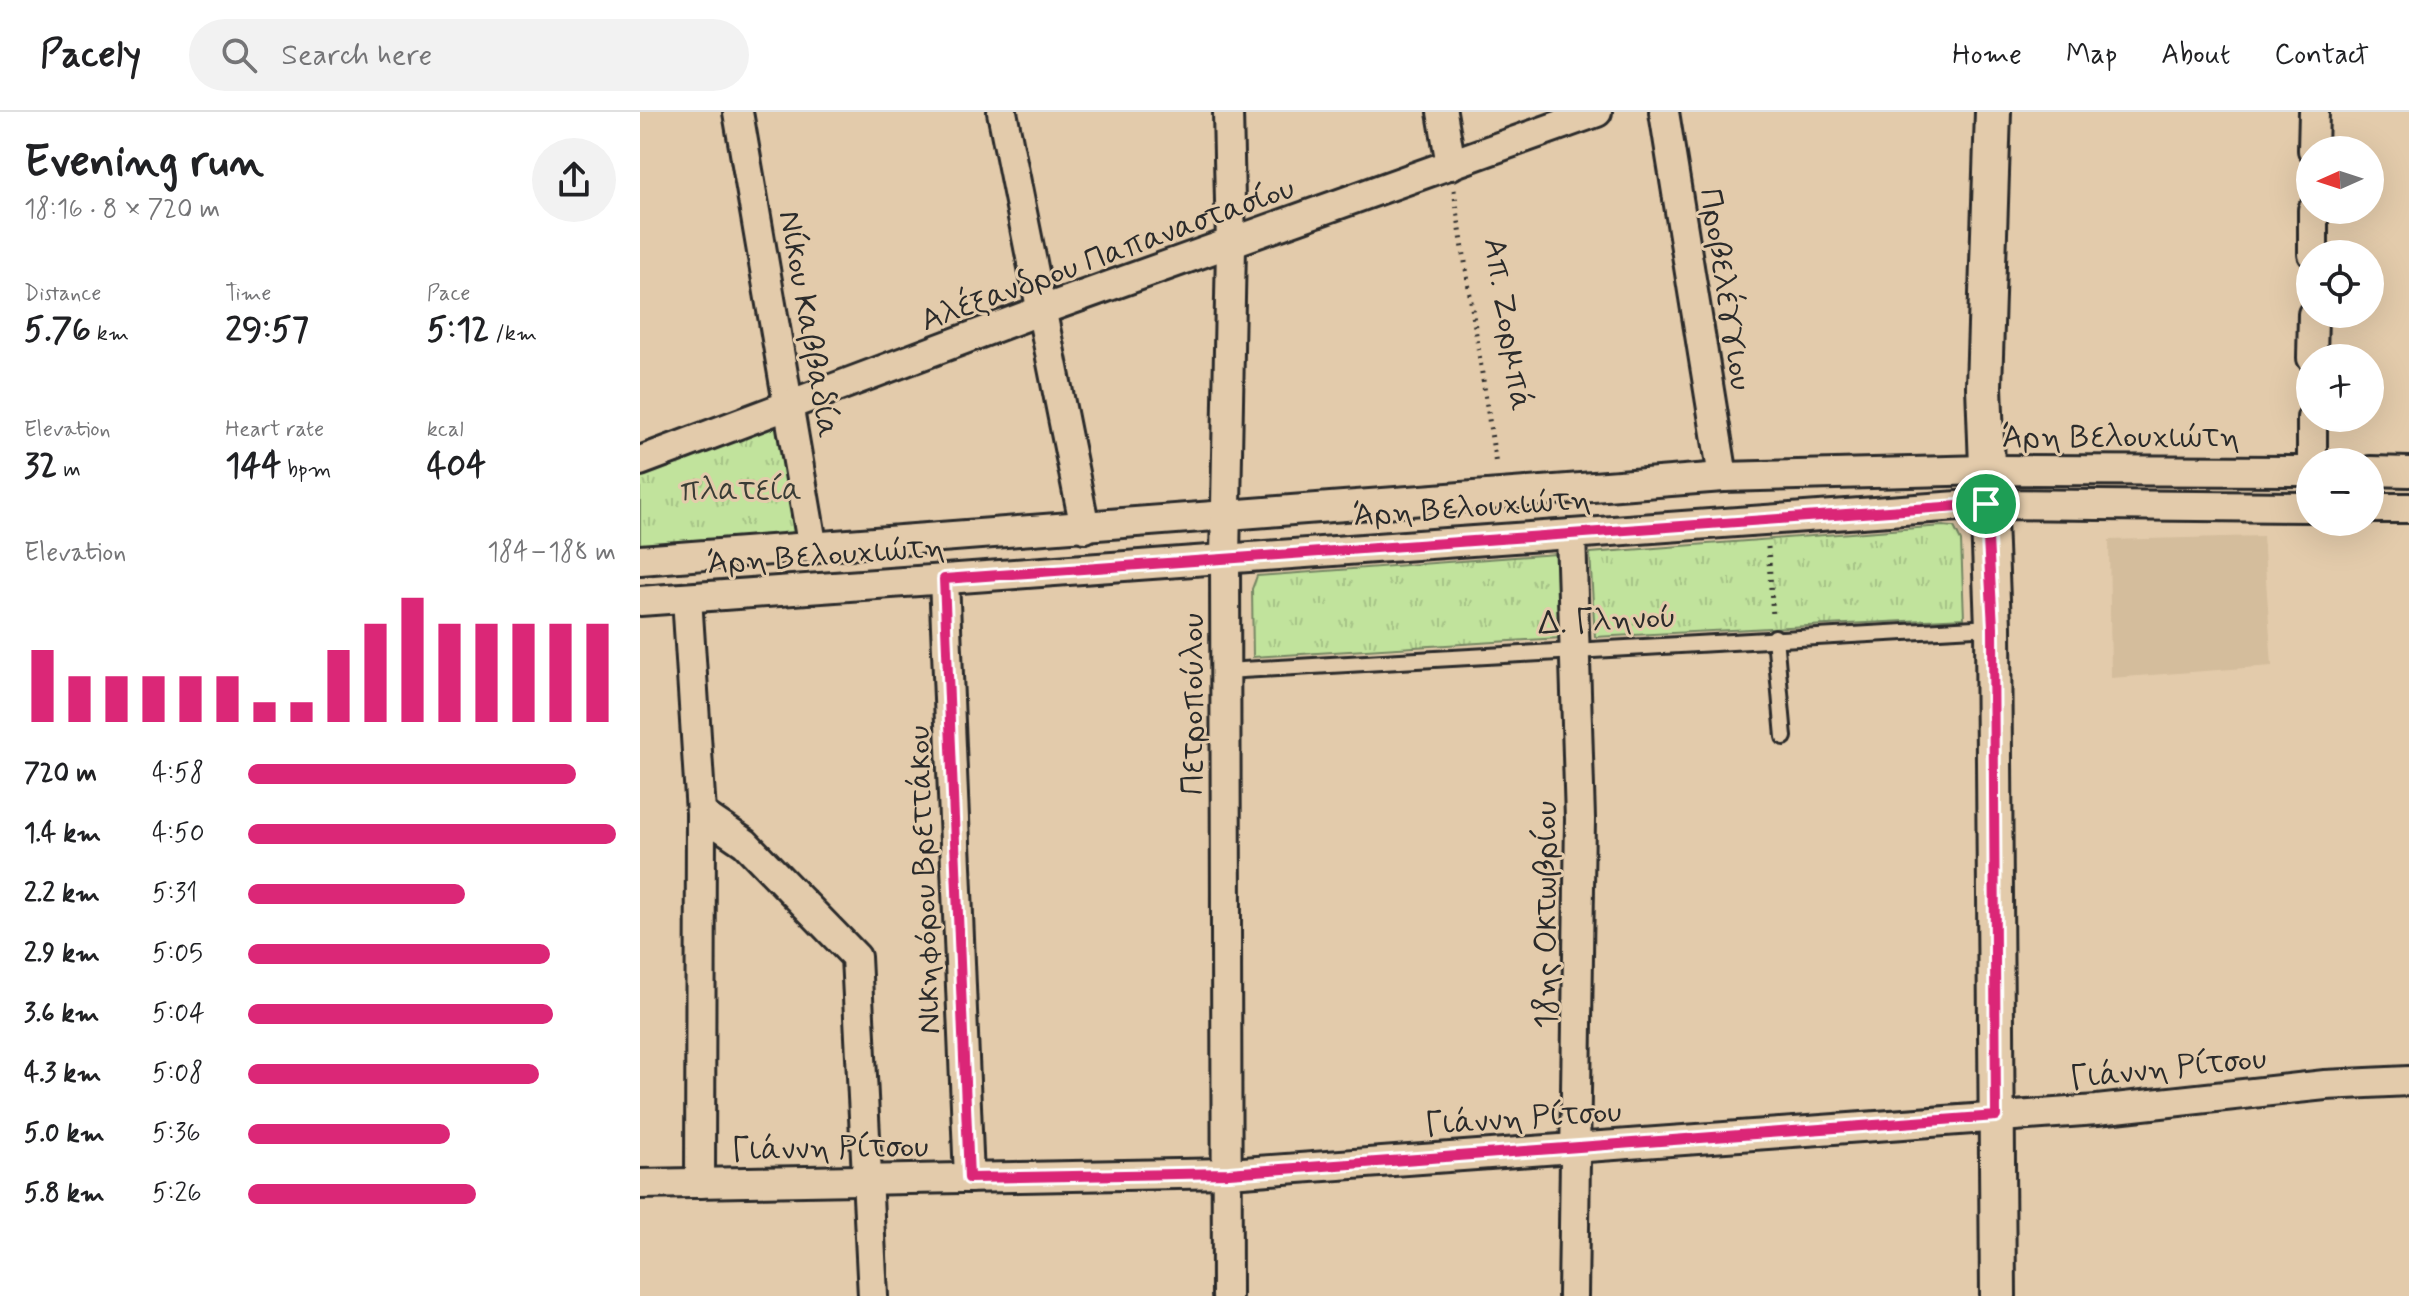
<!DOCTYPE html>
<meta charset="utf-8">
<style>
body{margin:0;font-family:Mynerve,sans-serif;background:#f2f2f2;color:#202124;height:100vh;display:flex;flex-direction:column;font-size:30px;white-space:nowrap}
*{box-sizing:border-box;margin:0}
p{font-size:26px;color:#757577}
.icon{flex:none;width:44px;height:44px;fill:none;stroke:currentColor;stroke-width:2;stroke-linecap:round;stroke-linejoin:round}
.map{position:relative;flex:1;overflow:hidden}
.panel{display:flex;flex-direction:column;background:#fff;width:640px}
.panel>*{flex:none}
.needle{width:52px;rotate:267deg}
.buttons{position:absolute;left:1656px;top:24px;display:grid;gap:16px}
.buttons a{display:grid;place-items:center;width:88px;height:88px;border-radius:50%;background:#fff;box-shadow:0 8px 32px #0002;font-size:40px}
.pin{position:absolute;display:grid;place-items:center;width:68px;height:68px;color:#fff;margin:-34px;border:4px solid #fff;border-radius:50%;box-shadow:0 2px 8px #0007}
.round{display:grid;place-items:center;flex:none;width:84px;height:84px;border-radius:42px;background:#f2f2f2}
.head{display:flex;align-items:center;justify-content:space-between;height:136px;padding:0 24px}
h1{font-size:44px;font-weight:700;line-height:60px}
.stats{display:grid;grid-template-columns:repeat(3,1fr);gap:12px;height:136px;padding:8px 24px}
.stats div{display:grid;align-content:center}
.stats b{font-size:34px;font-weight:700}
.stats small{font-size:22px;font-weight:400}
.stats p{font-size:22px}
.chart{height:224px;padding:16px 24px}
.chart p{display:flex;justify-content:space-between}
.chart svg{width:100%;height:144px;margin-top:8px;stroke:#db2777;stroke-width:6}
ul{padding:0 24px;list-style:none;font-size:26px}
li{display:grid;grid-template-columns:128px 96px 1fr;align-items:center;height:60px}
li i{height:20px;border-radius:10px;background:#db2777}
header{display:flex;align-items:center;gap:48px;box-sizing:border-box;height:112px;padding:0 40px;background:#fff;border-bottom:2px solid #e0e0e0}
header strong{font-size:38px}
nav{display:flex;gap:44px;margin-inline-start:auto;font-size:28px}
.search{width:560px;height:72px;background:#f2f2f2;display:flex;align-items:center;gap:20px;box-sizing:border-box;padding:0 28px;border-radius:44px;color:#757577;font-size:30px}
main{display:flex;flex:1;min-height:0}
.map>svg:first-child{display:block}
.built{fill:#d4bd9c}
.park{fill:url(#park-tufts);stroke:#768764;stroke-width:2}
.lines{fill:none;stroke-linecap:round;stroke-linejoin:round}
.service-casing{stroke:#2b2b2b;stroke-width:20}
.minor-casing{stroke:#2b2b2b;stroke-width:34}
.tertiary-casing{stroke:#2b2b2b;stroke-width:40}
.path{stroke:#2b2b2b;stroke-width:5;stroke-dasharray:2 6;stroke-linecap:butt}
.service{stroke:#e3cbab;stroke-width:14}
.minor{stroke:#e3cbab;stroke-width:28}
.tertiary{stroke:#e3cbab;stroke-width:34}
.route-casing{stroke:#fff;stroke-width:16}
.route{stroke:#db2777;stroke-width:10}
.labels{text-anchor:middle;stroke-width:6;stroke-linejoin:round;paint-order:stroke}
.street-label{font-size:32px;fill:#2b2b2b;stroke:#e3cbab}
.park-label{font-size:32px;fill:#3a3d36;stroke:#e3cbab}
</style>
<header>
<strong>Pacely</strong>
<div class="search"><svg class="icon" aria-label="search" viewBox="0 0 24 24"><circle cx="10" cy="10" r="6"/><path d="M15 15l6 6"/></svg>Search here</div>
<nav><a>Home</a><a>Map</a><a>About</a><a>Contact</a></nav>
</header>
<main>
<section class="panel">
<div class="head"><div><h1>Evening run</h1><p>18:16 · 8 × 720 m</p></div><a class="round"><svg class="icon" aria-label="share" viewBox="0 0 24 24"><path d="M12 15V3M7 8l5-5 5 5M5 13v7h14v-7"/></svg></a></div>
<div class="stats">
<div><p>Distance</p><b>5.76<small> km</small></b></div>
<div><p>Time</p><b>29:57</b></div>
<div><p>Pace</p><b>5:12<small> /km</small></b></div>
</div>
<div class="stats">
<div><p>Elevation</p><b>32<small> m</small></b></div>
<div><p>Heart rate</p><b>144<small> bpm</small></b></div>
<div><p>kcal</p><b>404</b></div>
</div>
<div class="chart"><p><span>Elevation</span>184–188 m</p>
<svg viewBox="0 0 160 44" preserveAspectRatio="none"><path d="M5 44V22M15 44V30M25 44V30M35 44V30M45 44V30M55 44V30M65 44V38M75 44V38M85 44V22M95 44V14M105 44V6M115 44V14M125 44V14M135 44V14M145 44V14M155 44V14"/></svg>
</div>
<ul>
<li><b>720 m</b>4:58<i style="width:89%"></i></li>
<li><b>1.4 km</b>4:50<i style="width:100%"></i></li>
<li><b>2.2 km</b>5:31<i style="width:59%"></i></li>
<li><b>2.9 km</b>5:05<i style="width:82%"></i></li>
<li><b>3.6 km</b>5:04<i style="width:83%"></i></li>
<li><b>4.3 km</b>5:08<i style="width:79%"></i></li>
<li><b>5.0 km</b>5:36<i style="width:55%"></i></li>
<li><b>5.8 km</b>5:26<i style="width:62%"></i></li>
</ul>
</section>
<div class="map">
<svg width="1769" height="1184" viewBox="0 0 1769 1184">
<defs>
<pattern id="park-tufts" width="24" height="20" patternUnits="userSpaceOnUse" patternTransform="scale(2)"><rect width="24" height="20" fill="#c1e39c"/><path d="M3 7l-1-3M5 7V3M7 7l1-3M15 17l-1-3M17 17v-4M19 17l1-3" fill="none" stroke="#a6c387"/></pattern>
</defs>
<rect width="100%" height="100%" fill="#e3cbab"/>
<filter id="ink" filterUnits="userSpaceOnUse"><feTurbulence type="fractalNoise" baseFrequency=".0125" numOctaves="2"/><feDisplacementMap in="SourceGraphic" scale="16" xChannelSelector="R" yChannelSelector="G"/><feConvolveMatrix kernelMatrix="1 2 1 2 8 2 1 2 1" color-interpolation-filters="sRGB"/></filter>
<g filter="url(#ink)">
<path class="built" d="M1623,424L1632,554L1471,566L1469,428Z"/>
<g class="park">
<path d="M141,312L160,422L0,434V362Z"/>
<path d="M1303,414L1314,415L1321,429L1324,506L955,525L950,441Z"/>
<path d="M916,442L921,526L613,545L612,477L617,464Z"/>
</g>
<g class="lines">
<defs>
<g id="service">
<path d="M1135,525L1144,625"/>
<path d="M585,559L1352,515"/>
</g>
<g id="minor">
<path d="M98,0L173,437"/>
<path d="M362,0L445,416"/>
<path d="M802,0L811,53"/>
<path d="M1024,0L1083,365"/>
<path d="M1673,38L1674,0"/>
<path d="M1673,142V98"/>
<path d="M1672,246L1673,202"/>
<path d="M0,349L402,198L957,0"/>
<path d="M1672,350V306"/>
<path d="M1730,359L1769,360"/>
<path d="M1730,396H1769"/>
<path d="M931,422L940,707L933,1184"/>
<path d="M0,448L1083,365L1346,358L1670,359"/>
<path d="M304,467L329,1066"/>
<path d="M47,486L61,701L60,1071"/>
<path d="M0,489L1346,392L1670,395"/>
<path d="M61,701L105,731L216,845L233,1184"/>
<path d="M0,1072L589,1061L1457,998L1685,973L1769,969"/>
<path d="M587,1184L585,446L591,134L588,0"/>
</g>
<path id="tertiary" d="M1353,0L1344,274L1353,515L1358,1184"/>
</defs>
<use href="#service" class="service-casing"/>
<use href="#minor" class="minor-casing"/>
<use href="#tertiary" class="tertiary-casing"/>
<g class="path">
<path d="M814,78L856,353"/>
<path d="M1128,435L1133,504"/>
</g>
<use href="#service" class="service"/>
<use href="#minor" class="minor"/>
<use href="#tertiary" class="tertiary"/>
</g>
</g>
<g class="lines" filter="url(#ink)">
<defs>
<path id="route" d="M1346,392L1353,515L1356,1004L589,1061L329,1066L304,467Z"/>
</defs>
<use href="#route" class="route-casing"/>
<use href="#route" class="route"/>
</g>
<g class="labels">
<g class="street-label">
<text transform="translate(467 141) rotate(-20)" y="11">Αλέξανδρου Παπαναστασίου</text>
<text transform="translate(1087 177) rotate(81)" y="11">Προβελέγγιου</text>
<text transform="translate(170 212) rotate(80)" y="11">Νίκου Καββαδία</text>
<text transform="translate(869 212) rotate(81)" y="11">Απ. Ζορμπά</text>
<text x="1481" y="335">Άρη Βελουχιώτη</text>
<text transform="translate(832 394) rotate(-4)" y="11">Άρη Βελουχιώτη</text>
<text transform="translate(186 442) rotate(-4)" y="11">Άρη Βελουχιώτη</text>
<text transform="translate(967 507) rotate(-3)" y="11">Δ. Γληνού</text>
<text transform="translate(552 592) rotate(-90)" y="11">Πετροπούλου</text>
<text transform="translate(283 768) rotate(-92)" y="11">Νικηφόρου Βρεττάκου</text>
<text transform="translate(905 803) rotate(-90)" y="11">18ης Οκτωβρίου</text>
<text transform="translate(1528 955) rotate(-6)" y="11">Γιάννη Ρίτσου</text>
<text transform="translate(883 1005) rotate(-4)" y="11">Γιάννη Ρίτσου</text>
<text transform="translate(190 1035) rotate(-1)" y="11">Γιάννη Ρίτσου</text>
</g>
<g class="park-label">
<text x="101" y="388">πλατεία</text>
</g>
</g>
</svg>
<div class="buttons">
<a><svg class="needle" viewBox="-14 -14 28 28"><path d="M0-13l5 13h-10z" fill="#e53935"/><path d="M0 13l5-13h-10z" fill="#757577"/></svg></a>
<a><svg class="icon" aria-label="locate" viewBox="0 0 24 24"><circle cx="12" cy="12" r="6"/><path d="M12 2v4M12 18v4M2 12h4M18 12h4"/></svg></a>
<a>+</a>
<a>−</a>
</div>
<div class="pin" style="left:1346px;top:392px;background:#1e9e55"><svg class="icon" aria-label="arrive" viewBox="0 0 24 24"><path d="M6 21V4h12l-3 4 3 4H6"/></svg></div>
</div>
</main>
